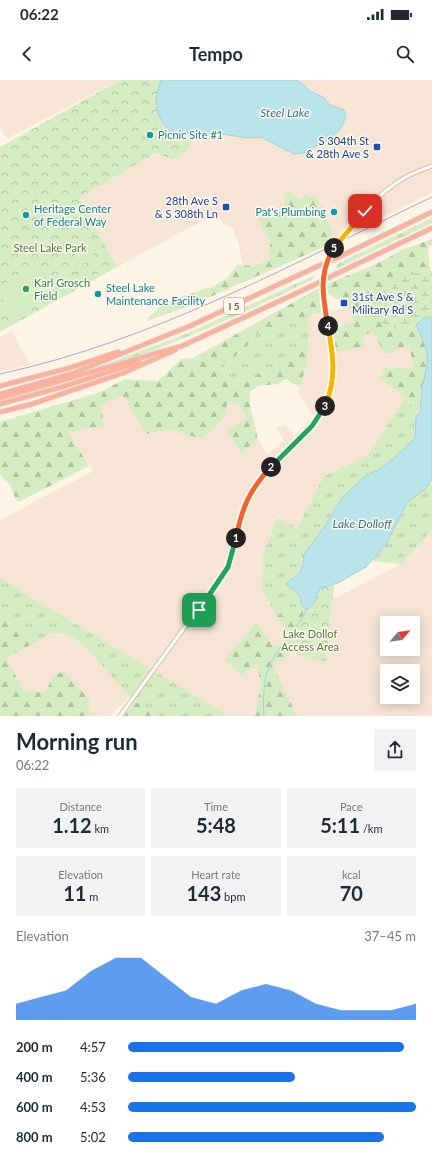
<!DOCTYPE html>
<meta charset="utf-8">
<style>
body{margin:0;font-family:Lato,sans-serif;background:#f2f2f3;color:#1f2937;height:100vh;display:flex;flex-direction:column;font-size:15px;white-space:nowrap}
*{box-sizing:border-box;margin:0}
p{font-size:13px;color:#747a83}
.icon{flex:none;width:22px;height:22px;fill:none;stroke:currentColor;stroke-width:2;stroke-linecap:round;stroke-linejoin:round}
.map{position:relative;height:636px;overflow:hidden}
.panel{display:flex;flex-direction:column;background:#fff;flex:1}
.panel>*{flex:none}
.needle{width:26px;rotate:61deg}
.fabs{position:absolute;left:380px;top:536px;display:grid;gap:8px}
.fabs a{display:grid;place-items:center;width:40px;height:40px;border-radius:0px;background:#fff;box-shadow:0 2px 10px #0003;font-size:20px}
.pin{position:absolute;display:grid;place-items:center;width:34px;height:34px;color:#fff;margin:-17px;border-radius:8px;box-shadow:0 2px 6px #0006}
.km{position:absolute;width:20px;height:20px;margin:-10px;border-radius:50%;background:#222;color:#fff;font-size:11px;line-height:20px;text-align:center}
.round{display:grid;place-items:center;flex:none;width:42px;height:42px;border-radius:0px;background:#f2f2f3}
.head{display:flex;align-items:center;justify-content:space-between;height:68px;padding:0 16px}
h1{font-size:22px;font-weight:700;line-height:30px}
.metrics{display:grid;grid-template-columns:repeat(3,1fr);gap:6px;height:68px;padding:4px 16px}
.metrics div{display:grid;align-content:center;border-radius:0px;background:#f2f2f3;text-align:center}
.metrics b{font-size:20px;font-weight:700}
.metrics small{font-size:11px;font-weight:400}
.metrics p{font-size:11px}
.chart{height:112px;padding:8px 16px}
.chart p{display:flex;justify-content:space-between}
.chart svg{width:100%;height:72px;margin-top:4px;fill:#1a73e8;opacity:.7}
ul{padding:0 16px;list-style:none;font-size:13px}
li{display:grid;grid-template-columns:64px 48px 1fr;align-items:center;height:30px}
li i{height:10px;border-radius:5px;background:#1a73e8}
.status{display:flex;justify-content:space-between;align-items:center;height:28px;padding:0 20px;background:#fff;direction:ltr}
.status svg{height:11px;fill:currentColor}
header{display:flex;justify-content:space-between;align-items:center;height:52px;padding:0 16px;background:#fff;font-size:18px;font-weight:700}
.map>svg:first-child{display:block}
.residential{fill:#f6e5d4;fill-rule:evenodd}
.grass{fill:url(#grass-tufts)}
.forest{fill:url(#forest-firs)}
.wetland{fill:url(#wetland-marsh)}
.park{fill:url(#park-crowns)}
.garden{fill:#d6edc3}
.water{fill:#b9e4e9;stroke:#9ed5dc}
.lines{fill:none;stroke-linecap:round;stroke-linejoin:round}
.stream{stroke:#9ed5dc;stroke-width:1}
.secondary-casing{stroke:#d7bcaa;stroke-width:5}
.highway-casing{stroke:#dcd4cf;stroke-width:6}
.secondary{stroke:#fff;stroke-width:3}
.highway{stroke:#fcaf99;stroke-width:4}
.tram{stroke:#b6a3c9;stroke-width:1}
.highway-bridge-casing{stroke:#dcd4cf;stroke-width:6;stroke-linecap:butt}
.highway-bridge{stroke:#fcaf99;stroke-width:4}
.split-1-casing{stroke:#fff;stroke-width:8}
.split-2-casing{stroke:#fff;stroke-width:8}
.split-3-casing{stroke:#fff;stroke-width:8}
.split-4-casing{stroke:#fff;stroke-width:8}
.split-5-casing{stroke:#fff;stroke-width:8}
.split-6-casing{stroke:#fff;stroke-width:8}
.split-1{stroke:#22a559;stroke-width:5}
.split-2{stroke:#f0652b;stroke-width:5}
.split-3{stroke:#22a559;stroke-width:5}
.split-4{stroke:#f5b400;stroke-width:5}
.split-5{stroke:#f0652b;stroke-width:5}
.split-6{stroke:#f5b400;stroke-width:5}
.culture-dot{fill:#0f9aa8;stroke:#fff8ee;stroke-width:1.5}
.transit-dot{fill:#1a4fb4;stroke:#fff8ee;stroke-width:1.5}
.leisure-dot{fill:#2e9e5b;stroke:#fff8ee;stroke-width:1.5}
.labels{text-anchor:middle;stroke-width:3;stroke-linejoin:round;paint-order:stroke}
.shield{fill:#fff8ee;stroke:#a2887a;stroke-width:1}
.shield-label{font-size:10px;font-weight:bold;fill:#7a5848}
.culture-label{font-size:11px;fill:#0d838f;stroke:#fff8ee;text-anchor:start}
.transit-label{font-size:11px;fill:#164399;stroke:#fff8ee;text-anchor:end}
.park-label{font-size:11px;fill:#527a3c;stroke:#fff8ee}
.leisure-label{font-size:11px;fill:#27864d;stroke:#fff8ee;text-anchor:start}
.water-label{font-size:12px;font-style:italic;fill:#3a7780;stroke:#fff8ee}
</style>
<div class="status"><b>06:22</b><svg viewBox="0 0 49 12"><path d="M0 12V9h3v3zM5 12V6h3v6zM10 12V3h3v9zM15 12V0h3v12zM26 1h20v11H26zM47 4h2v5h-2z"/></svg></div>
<header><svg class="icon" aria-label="back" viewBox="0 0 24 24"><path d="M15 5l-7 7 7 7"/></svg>Tempo<svg class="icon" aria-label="search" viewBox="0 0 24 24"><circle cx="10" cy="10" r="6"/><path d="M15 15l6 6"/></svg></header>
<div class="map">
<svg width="432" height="636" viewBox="0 0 432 636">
<defs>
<pattern id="grass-tufts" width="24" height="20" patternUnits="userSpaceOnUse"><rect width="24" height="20" fill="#d6edc3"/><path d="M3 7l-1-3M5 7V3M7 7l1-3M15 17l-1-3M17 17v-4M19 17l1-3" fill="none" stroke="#b3c3a0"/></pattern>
<pattern id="forest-firs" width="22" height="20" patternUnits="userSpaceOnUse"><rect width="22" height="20" fill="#d6edc3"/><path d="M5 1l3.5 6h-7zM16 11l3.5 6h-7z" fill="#b3c3a0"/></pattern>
<pattern id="wetland-marsh" width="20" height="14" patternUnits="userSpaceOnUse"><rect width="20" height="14" fill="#d6edc3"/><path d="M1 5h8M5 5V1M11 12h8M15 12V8" fill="none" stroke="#b3c3a0"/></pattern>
<pattern id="park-crowns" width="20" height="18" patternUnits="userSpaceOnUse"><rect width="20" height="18" fill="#d6edc3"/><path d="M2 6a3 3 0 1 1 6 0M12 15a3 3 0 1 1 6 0" fill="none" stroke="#b3c3a0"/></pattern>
</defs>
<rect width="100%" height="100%" fill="#fef4e6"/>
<g class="residential">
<path d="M0,0H119L7,59L0,47Z"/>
<path d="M297,0H432V112L328,165L333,155L300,120L257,139L270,162V179L253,186L243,185L238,162L232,148L223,144L217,133L117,187L79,118L150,76L160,75L169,80L193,61L212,54L261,57L288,71L303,72L310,70L312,67L328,60L343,44L340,27L330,25L323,17L309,11L305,6Z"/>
<path d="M349,227L355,243L364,255L372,251L409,265L414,288L385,287L380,297L405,317L368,375L324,396L297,448L277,439L263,474L262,510L289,557L274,569L257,542V583L261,605L254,636H229L0,498V440L93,391L69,353L84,349L103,347L101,324L123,316L146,354L168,350L203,359L227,324L237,323L247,337L227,352L242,373L258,359L267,375L284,361L276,348L285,344L294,356L314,336L298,313L307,284L309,235Z"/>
<path d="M12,251L30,285L0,291V257Z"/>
<path d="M432,450V636H297L273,586L293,572L295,575L326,582L333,519L401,484ZM387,543H413V569H387ZM387,591H413V617H387Z"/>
<path d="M58,552L65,553L84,565L130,616L110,636H85L89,626L64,595L46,612L24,611L5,578L50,553Z"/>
</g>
<g class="grass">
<path d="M432,138V143L336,189L337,184Z"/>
<path d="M315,195L312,200C237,236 157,274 77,295L188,253Z"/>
<path d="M309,235L308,269L231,308L220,286L243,270L259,252Z"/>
<path d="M405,317L417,334L414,360L393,379L378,390L366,395L339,422L319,454L310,465L301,480V491L293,496L287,506C297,508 299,517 301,525L277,536L262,510L263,474L277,438L297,448L324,396L368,375Z"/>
<path d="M429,404H432V450L401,484L371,481L386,464L407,423Z"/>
<path d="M0,498L229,636H159L134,621L84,565L65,553H50L40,560L0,537Z"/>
</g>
<g class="forest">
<path d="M290,110L299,119L305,116H316L323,128L333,155L328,165L194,224L147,241C163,215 197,216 221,202L228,197L237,185L253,186L270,179V162L257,139L285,127L284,114Z"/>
<path d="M432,159V165L428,166L430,190L405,195L401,251L416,244L427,271V285L423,304L422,305L420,328L417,334L405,317L380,298L385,287L414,288L409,265L386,274L372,252L364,255L363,267L336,272L333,249L354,242L349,227L328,214L327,206L329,203L374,185L402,170Z"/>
<path d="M319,208L323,232L309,235L259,252L243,270L220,286L231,308L308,269L307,284L300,307L285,299L279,304L258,306L250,312V325L258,359L242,373L226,352L247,337L237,323L227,324L225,336L203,359L168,350L146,354L123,316L101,324L104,347L84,349L69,353L89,386L19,422L15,418L10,405L0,394V342L100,312L125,299L158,301L181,279L193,278Z"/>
<path d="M301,525L306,529L302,548L305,564L273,586L297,636H254L261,605L257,584L242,595L224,580L257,542L274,568L289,557L277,536Z"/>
<path d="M0,537L40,560L6,578L24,611L46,612L53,596L64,591L89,619V636H0Z"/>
<path d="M134,621L159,636H124Z"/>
</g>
<path class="wetland" d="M430,190L432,193V239L419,240L416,244L401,251L365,236L362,224L405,195Z"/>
<g class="park">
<path d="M120,0H161C157,16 152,50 177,54C182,55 186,51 192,51C197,51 201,55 207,55L192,61L186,71L172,80L158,74L152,75L79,118L117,187L0,252V67Z"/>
<path d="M334,505L326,582C278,575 286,565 306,529C317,527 316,515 320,508Z"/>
</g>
<g class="garden">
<path d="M26,58L32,69L23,74L17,64Z"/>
<path d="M91,157C99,170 94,180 80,186L71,167Z"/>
<path d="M38,185L54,213L12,236L0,215V206Z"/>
<path d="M64,191L67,192L70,199L58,206L54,197Z"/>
</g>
<g class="water">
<path d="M161,0H297L305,6L309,11L323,17L330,25L343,29L346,34C343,53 327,62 311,68L310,72L294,74L261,57L247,58L217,53L204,55L192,51L183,54L170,52L162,43L157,30L156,18Z"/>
<path d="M426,237L432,239V400L426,408L407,423L386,464L366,487L338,503L320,508C316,516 317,524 307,529C298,527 303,521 298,514C295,509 289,508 286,504L301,491L304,474L322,450L342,418L366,395L378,390L393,379L415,358L416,337L420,331L421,320L422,305L423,304L427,285V271L416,244Z"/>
</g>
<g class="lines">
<path class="stream" d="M264,636C263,622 263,600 269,587C278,566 297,550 307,529"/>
<defs>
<path id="secondary" d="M120,636L225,492C239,467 236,437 251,412C273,377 314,356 329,316C342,281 325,244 323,209C321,171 369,121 399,101C409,94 421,90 432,86"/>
<g id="highway">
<path d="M339,177L432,132"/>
<path d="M334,195L432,148"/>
<path d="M0,306L69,288L118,272"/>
<path d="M0,314L71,294L190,246L316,187"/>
<path d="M0,318L182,266L312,206"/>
<path d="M0,324L62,307L139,282"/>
<path d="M0,332L32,324L123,293L175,270"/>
</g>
</defs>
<use href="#secondary" class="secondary-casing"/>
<use href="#highway" class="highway-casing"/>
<use href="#secondary" class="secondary"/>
<use href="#highway" class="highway"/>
<path class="tram" d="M0,294C153,261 292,184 432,117"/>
<defs>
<g id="highway-bridge">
<path d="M316,187L339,177"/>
<path d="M312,206L334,195"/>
</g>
</defs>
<use href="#highway-bridge" class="highway-bridge-casing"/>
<use href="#highway-bridge" class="highway-bridge"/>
</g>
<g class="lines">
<defs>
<path id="split-1" d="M199,530L228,487L236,458"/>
<path id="split-2" d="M236,458C242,428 249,410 271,387"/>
<path id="split-3" d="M271,387L312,346L325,326"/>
<path id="split-4" d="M325,326C337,299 333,274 328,246"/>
<path id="split-5" d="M328,246C323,218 318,193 334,168"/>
<path id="split-6" d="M334,168L365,131"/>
</defs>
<use href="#split-1" class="split-1-casing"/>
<use href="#split-2" class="split-2-casing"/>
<use href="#split-3" class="split-3-casing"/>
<use href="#split-4" class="split-4-casing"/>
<use href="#split-5" class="split-5-casing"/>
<use href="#split-6" class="split-6-casing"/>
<use href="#split-1" class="split-1"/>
<use href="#split-2" class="split-2"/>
<use href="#split-3" class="split-3"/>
<use href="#split-4" class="split-4"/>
<use href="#split-5" class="split-5"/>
<use href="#split-6" class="split-6"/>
</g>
<g class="culture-dot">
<circle cx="150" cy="55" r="4"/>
<circle cx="334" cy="132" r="4"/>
<circle cx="26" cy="135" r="4"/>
<circle cx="98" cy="214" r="4"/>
</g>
<g class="transit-dot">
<rect x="373" y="63" width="8" height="8" rx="2"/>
<rect x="222" y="123" width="8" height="8" rx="2"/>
<rect x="340" y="219" width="8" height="8" rx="2"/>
</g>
<circle class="leisure-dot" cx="26" cy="209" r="4"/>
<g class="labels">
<rect class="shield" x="224" y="218" width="20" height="16" rx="3"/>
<g class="shield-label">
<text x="234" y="230">I 5</text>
</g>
<g class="culture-label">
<text x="158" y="59">Picnic Site #1</text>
<text x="34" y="133">Heritage Center<tspan x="34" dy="13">of Federal Way</tspan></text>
<text x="326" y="136" text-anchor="end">Pat's Plumbing</text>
<text x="106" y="212">Steel Lake<tspan x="106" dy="13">Maintenance Facility</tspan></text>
</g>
<g class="transit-label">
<text x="369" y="65">S 304th St<tspan x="369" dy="13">&amp; 28th Ave S</tspan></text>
<text x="218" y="125">28th Ave S<tspan x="218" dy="13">&amp; S 308th Ln</tspan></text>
<text x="352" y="221" text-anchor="start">31st Ave S &amp;<tspan x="352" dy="13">Military Rd S</tspan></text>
</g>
<g class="park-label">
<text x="50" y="172">Steel Lake Park</text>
<text x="310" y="558">Lake Dollof<tspan x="310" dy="13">Access Area</tspan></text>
</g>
<g class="leisure-label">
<text x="34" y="207">Karl Grosch<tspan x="34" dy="13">Field</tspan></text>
</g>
<g class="water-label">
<text x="285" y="37">Steel Lake</text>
<text x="362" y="448">Lake Dolloff</text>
</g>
</g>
</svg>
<div class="fabs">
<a><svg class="needle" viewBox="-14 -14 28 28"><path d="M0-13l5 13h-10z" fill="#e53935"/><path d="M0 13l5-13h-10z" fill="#747a83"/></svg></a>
<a><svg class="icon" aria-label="layers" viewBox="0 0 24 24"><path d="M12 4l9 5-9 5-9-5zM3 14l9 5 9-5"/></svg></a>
</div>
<div class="pin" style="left:199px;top:530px;background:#1e9e55"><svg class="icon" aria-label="arrive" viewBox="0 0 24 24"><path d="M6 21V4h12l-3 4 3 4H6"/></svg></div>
<div class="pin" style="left:365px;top:131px;background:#d93025"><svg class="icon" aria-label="check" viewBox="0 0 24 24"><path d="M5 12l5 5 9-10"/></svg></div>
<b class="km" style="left:236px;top:458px">1</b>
<b class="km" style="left:271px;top:387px">2</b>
<b class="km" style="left:325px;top:326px">3</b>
<b class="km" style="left:328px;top:246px">4</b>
<b class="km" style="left:334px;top:168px">5</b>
</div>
<section class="panel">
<div class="head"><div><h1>Morning run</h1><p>06:22</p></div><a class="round"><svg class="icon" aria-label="share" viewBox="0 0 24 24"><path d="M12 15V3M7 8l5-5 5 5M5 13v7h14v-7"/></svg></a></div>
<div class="metrics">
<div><p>Distance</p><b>1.12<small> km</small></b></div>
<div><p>Time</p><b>5:48</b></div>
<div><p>Pace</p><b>5:11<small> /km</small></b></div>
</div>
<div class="metrics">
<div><p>Elevation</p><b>11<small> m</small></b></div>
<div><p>Heart rate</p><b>143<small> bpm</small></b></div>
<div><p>kcal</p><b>70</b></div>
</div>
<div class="chart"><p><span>Elevation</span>37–45 m</p>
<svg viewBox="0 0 160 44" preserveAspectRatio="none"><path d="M0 44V34L10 30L20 26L30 14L40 6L50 6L60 18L70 30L80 34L90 26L100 22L110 26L120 34L130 38L140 38L150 38L160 34V44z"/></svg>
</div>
<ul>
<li><b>200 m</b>4:57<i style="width:96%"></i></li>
<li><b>400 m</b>5:36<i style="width:58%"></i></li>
<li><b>600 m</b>4:53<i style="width:100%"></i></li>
<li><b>800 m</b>5:02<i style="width:89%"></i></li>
</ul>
</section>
